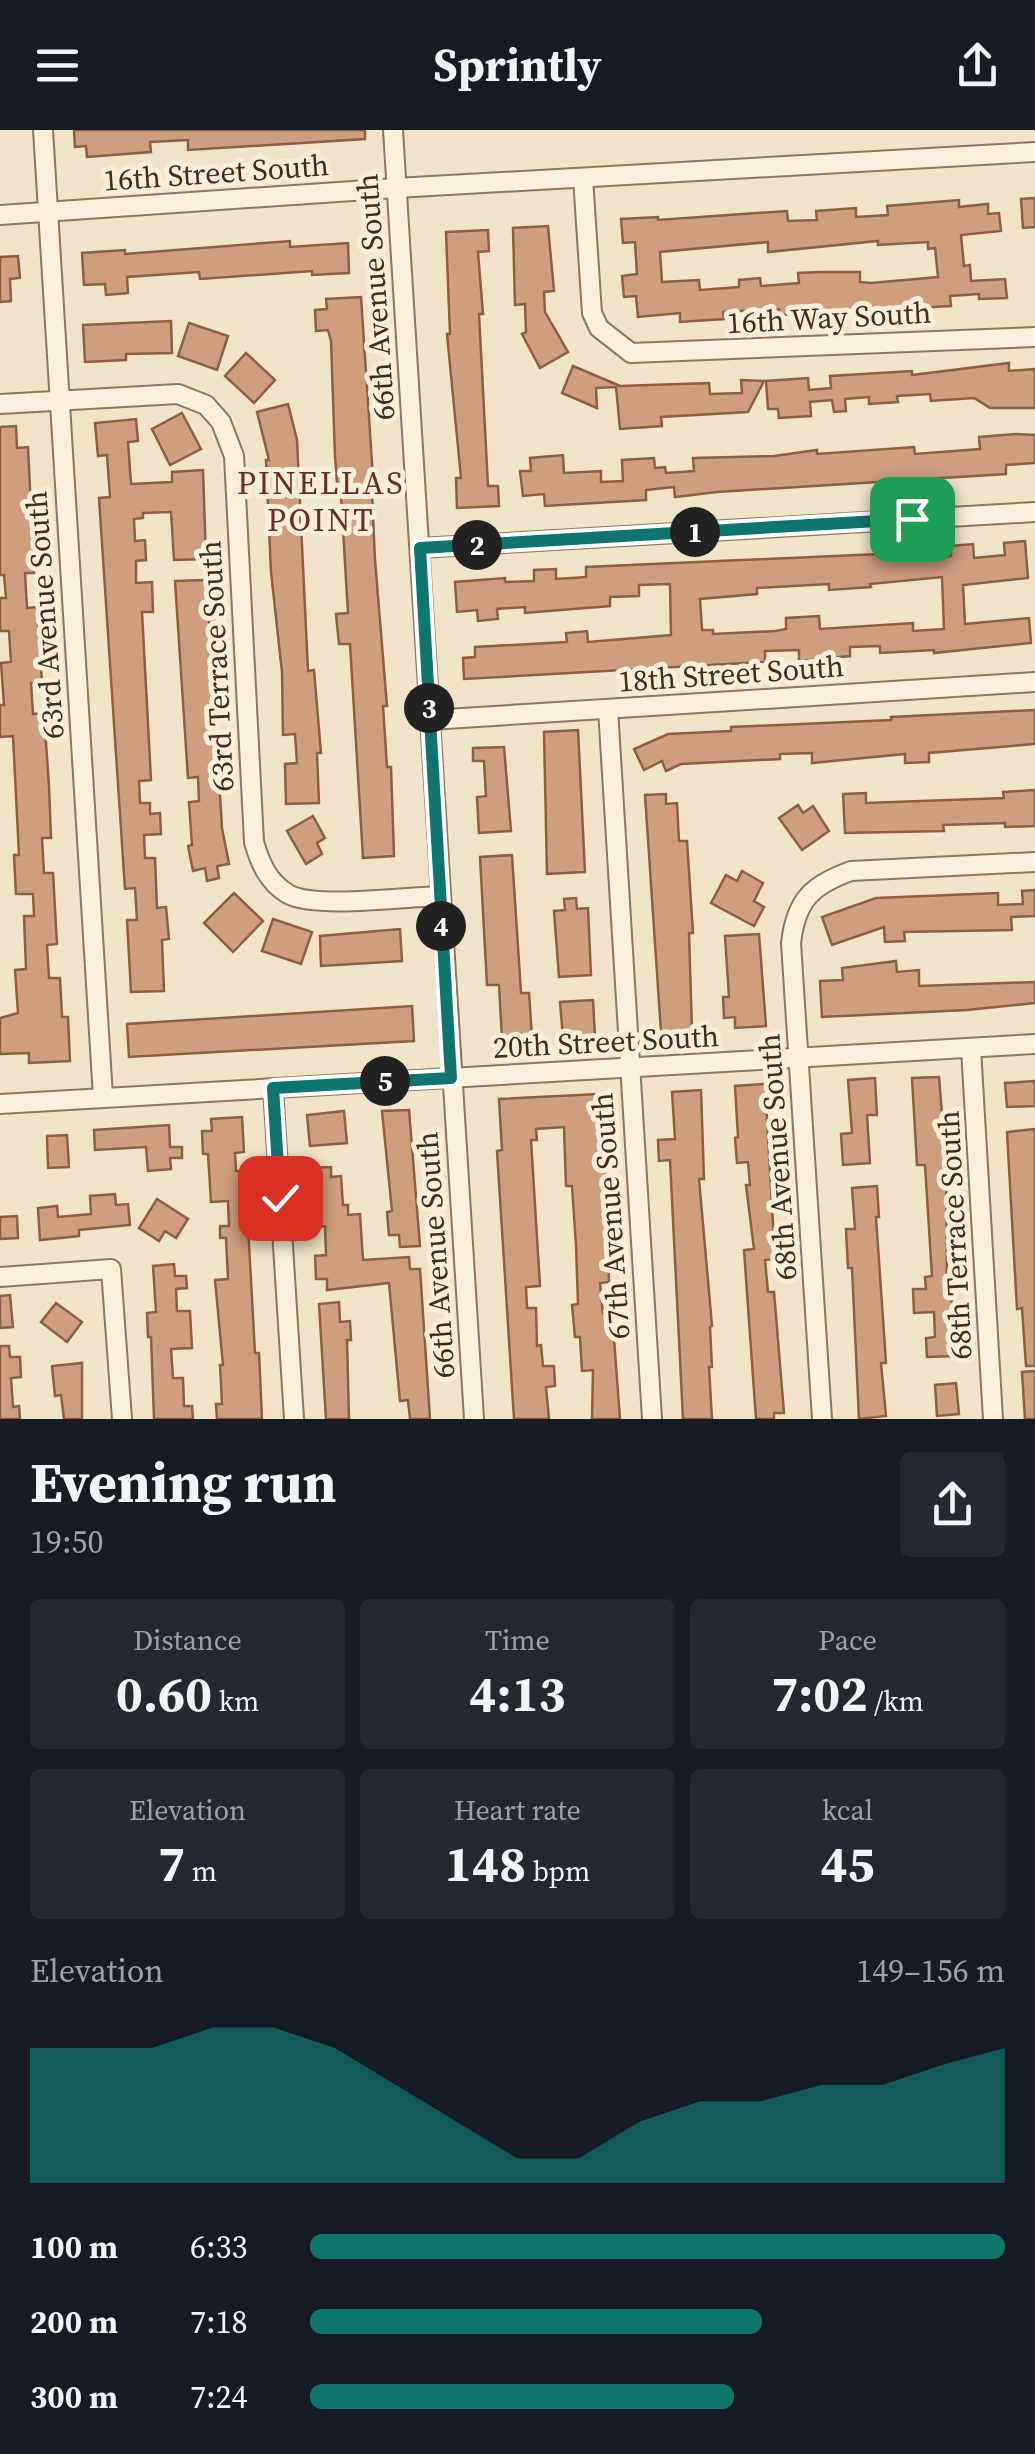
<!DOCTYPE html>
<meta charset="utf-8">
<style>
body{margin:0;font-family:"Source Serif 4",serif;background:#242831;color:#f1f3f6;height:100vh;display:flex;flex-direction:column;font-size:38px;white-space:nowrap}
*{box-sizing:border-box;margin:0}
p{font-size:32px;color:#9ea1a6}
.icon{flex:none;width:55px;height:55px;fill:none;stroke:currentColor;stroke-width:2;stroke-linecap:round;stroke-linejoin:round}
.map{position:relative;height:1289px;overflow:hidden}
.side{display:flex;flex-direction:column;background:#171b24;flex:1}
.side>*{flex:none}
.pin{position:absolute;display:grid;place-items:center;width:85px;height:85px;color:#fff;margin:-42px;border-radius:20px;box-shadow:0 5px 15px #0006}
.km{position:absolute;width:50px;height:50px;margin:-25px;border-radius:50%;background:#222;color:#fff;font-size:28px;line-height:50px;text-align:center}
.round{display:grid;place-items:center;flex:none;width:105px;height:105px;border-radius:10px;background:#242831}
.overview{display:flex;align-items:center;justify-content:space-between;height:170px;padding:0 30px}
h1{font-size:55px;font-weight:700;line-height:75px}
.stats{display:grid;grid-template-columns:repeat(3,1fr);gap:15px;height:170px;padding:10px 30px}
.stats div{display:grid;align-content:center;border-radius:10px;background:#242831;text-align:center}
.stats b{font-size:50px;font-weight:700}
.stats small{font-size:28px;font-weight:400}
.stats p{font-size:28px}
.chart{height:280px;padding:20px 30px}
.chart p{display:flex;justify-content:space-between}
.chart svg{width:100%;height:180px;margin-top:10px;fill:#0f766e;opacity:.7}
ul{padding:0 30px;list-style:none;font-size:32px}
li{display:grid;grid-template-columns:160px 120px 1fr;align-items:center;height:75px}
li i{height:25px;border-radius:12px;background:#0f766e}
header{display:flex;justify-content:space-between;align-items:center;height:130px;padding:0 30px;background:#171b24;font-size:45px;font-weight:700}
.map>svg:first-child{display:block}
.building{fill:#cf9f7d;stroke:#8d5f41;stroke-width:2.5;fill-rule:evenodd}
.lines{fill:none;stroke-linecap:round;stroke-linejoin:round}
.minor-casing{stroke:#8d765c;stroke-width:22}
.minor{stroke:#faf1dc;stroke-width:18}
.route-casing{stroke:#fff;stroke-width:20}
.route{stroke:#0f766e;stroke-width:12}
.labels{text-anchor:middle;stroke-width:10;stroke-linejoin:round;paint-order:stroke}
.street-label{font-size:30px;fill:#3d2e20;stroke:#f7eed8}
.neighbourhood-label{font-size:32px;letter-spacing:2.5px;fill:#6b2e1e;stroke:#f7eed8}
</style>
<header><svg class="icon" aria-label="menu" viewBox="0 0 24 24"><path d="M4 6h16M4 12h16M4 18h16"/></svg>Sprintly<svg class="icon" aria-label="share" viewBox="0 0 24 24"><path d="M12 15V3M7 8l5-5 5 5M5 13v7h14v-7"/></svg></header>
<div class="map">
<svg width="1035" height="1289" viewBox="0 0 1035 1289">
<rect width="100%" height="100%" fill="#f0e4c8"/>
<g class="building">
<path d="M74,0H365V9L188,20V10L150,12L151,22L87,27L86,16L75,17Z"/>
<path d="M1035,68V97L1023,98L1021,69Z"/>
<path d="M959,70V77L988,74V84L999,83L1001,101L961,105L964,136L970,135L971,151L1005,149L1007,168L979,169V164L950,166L951,176L780,185L779,179L723,182L724,189L680,192V183L638,187L636,166L624,167L622,146L637,144L635,112L623,113L621,89L658,87V90L787,81L788,91L817,90L816,81L856,78V87L888,85L887,76ZM878,111V115L928,112V119L935,118L938,147L871,153L860,152V142H820L798,143L799,153L761,156L760,148L739,150V157L700,160L699,150L662,152L660,122L768,112V122Z"/>
<path d="M548,96L554,161L544,162L545,182L568,222L540,238L522,204L526,202L525,174L515,175L513,98Z"/>
<path d="M488,100L489,121L478,122L483,184H479L488,356H498L499,376L457,378L456,348H461L447,204H450L446,102Z"/>
<path d="M290,111V117L348,113L349,143L312,145V141L200,149L199,142L127,147L128,163L106,165L105,154L84,155L82,123L125,120V124Z"/>
<path d="M18,126L20,148L10,149L11,171L0,172V127Z"/>
<path d="M361,167L374,363L372,364L375,430L387,576H383L387,637H391L394,726L363,728L350,514H339L336,484L348,483L341,366H338L335,326L331,211L328,200L316,201L315,180L327,179L326,169Z"/>
<path d="M171,191L172,223L126,224V230L85,232L83,195Z"/>
<path d="M189,193L228,206L217,240L178,226Z"/>
<path d="M246,223L275,250L254,273L225,246Z"/>
<path d="M1009,233V241L1035,239V278H990L974,268L931,271L930,264L897,266L898,272L869,274V267L845,269L846,281L834,282L832,270L810,272L811,286L779,288L778,279H768L766,251L808,248L809,260L831,258L830,246L912,241V245Z"/>
<path d="M573,236L620,256L709,253L710,264L742,263L741,250L764,251L748,282L661,287L662,296L620,299L616,257L596,258L597,278L562,263Z"/>
<path d="M288,274L297,310L308,541L314,540L321,623H317L319,673L286,674L285,634L297,633L295,604L283,605L282,542L271,442L266,330H269L257,282Z"/>
<path d="M182,283L201,319L170,335L152,299Z"/>
<path d="M136,289L138,311L128,312L131,354L172,352V342L203,340L206,429L174,430L171,382L143,383V388L134,389L135,411L145,410L146,430L136,431V453L152,452L153,482H142L151,650L139,651L140,673H150V684L160,683L161,704L144,705L145,728H155L157,778L166,777L169,809L162,810L164,861L131,862L127,790H137L135,758L125,759L99,368L110,367L107,325L98,326L95,293Z"/>
<path d="M16,296L17,318L28,317L34,443H25L27,478L37,477L42,553H31L33,584L44,583L49,656L51,708H42L44,743H53L57,814L47,815L49,848H60L62,887H68L70,931L29,933V923L0,924V888L18,883L15,840L26,839L24,786H34L33,764H16L14,725H19L13,606L0,607V575H4L1,533L11,532L9,501H0V468H6L4,445H0V297Z"/>
<path d="M1016,304L1035,305V333L1006,335V344L717,362L675,367L674,357L646,360V370L545,376L544,364L523,366L520,341H531L530,328L563,325L564,343L601,341V352L623,351L622,330L654,328L655,338L665,337L666,343L694,341L693,328L774,326L817,320V324L914,317L915,324L980,319L979,307Z"/>
<path d="M1025,411L1028,448L963,455L965,494L1029,488L1031,513L934,523V520L880,523V516L850,517V526L799,531V520L765,521V532L464,549L463,528L475,527V517L567,512L566,503L587,501L588,512L671,505L670,454L639,455V466L610,467V476L525,483V477L497,479L498,489L478,491L477,480L457,482L455,452L505,448V452L534,451V440L556,439V449L586,447V437L879,424V421L909,418L910,429L951,426V416L973,414L974,428L1005,425L1004,413ZM942,447L944,499L913,501V493L820,499L819,486L786,488V499L775,501L713,504V500H702L700,469L757,464V458L829,454V460L871,457L870,454Z"/>
<path d="M206,450L207,453H212L214,489L209,490L213,552L222,698L229,734L217,736L219,748L207,751L205,738L193,741L188,716L192,715L189,672L199,671L198,647L188,648L175,451Z"/>
<path d="M1035,580V614L929,623V632L905,633V624L812,633V623L780,624V629L681,634L666,641L662,631L644,640L634,619L668,604L731,601V597L891,590V587Z"/>
<path d="M578,600L585,742L547,744L544,602Z"/>
<path d="M504,617L511,701L479,703L477,667L486,666L484,631H473V618Z"/>
<path d="M1035,660V696L1005,697V693L943,695L944,701L845,703L843,664L866,663V673L1004,668L1003,662Z"/>
<path d="M666,664V674L677,673L679,711H687L693,803H689L692,901L661,902L645,665Z"/>
<path d="M798,675L803,683L813,676L829,701L802,720L779,688Z"/>
<path d="M313,686L325,708L317,713L322,724L306,734L287,701Z"/>
<path d="M512,725L521,863H529L532,907L502,909L499,855H487L480,727Z"/>
<path d="M742,741L763,753L754,771L764,777L754,796L711,773L726,745L737,751Z"/>
<path d="M1035,760V786L1011,787L1012,800L904,802L905,811L885,812L884,797L832,815L822,787L876,768L998,763V775L1023,774L1022,761Z"/>
<path d="M234,763L263,791L233,822L204,793Z"/>
<path d="M576,768L577,779L588,778L591,845L559,847L554,781L565,780L564,769Z"/>
<path d="M273,789L312,802L301,834L262,821Z"/>
<path d="M400,799L402,831L321,836L320,806Z"/>
<path d="M759,804L766,896L735,898V887L724,888L723,867H729L725,806Z"/>
<path d="M896,831L897,842L919,840V856L1035,852V873L967,880L822,887L820,851L843,850L842,838Z"/>
<path d="M593,870L595,907L563,908L560,872Z"/>
<path d="M412,876L414,911L129,927L127,894Z"/>
<path d="M939,947L946,1033L947,1146L950,1145L955,1226L927,1227L926,1208L935,1207L934,1182L914,1183L913,1159H926L925,1147L932,1146L925,1035H917L912,948Z"/>
<path d="M875,948L877,985H867L870,1033L843,1035L841,1004L852,1003L848,950Z"/>
<path d="M1035,951V976L1007,977L1005,953Z"/>
<path d="M765,954L775,1129L765,1130L768,1162H774L784,1283H774V1289H756L744,1120L754,1119L746,1055H750L748,1032L737,1033L735,1008L738,1007L735,956Z"/>
<path d="M701,960L704,1049H699L712,1196L710,1197L712,1237H709L712,1289H683L670,1030L659,1031L658,1010L675,1009L672,962Z"/>
<path d="M598,964L606,1054L609,1152L600,1153L603,1183L612,1182L620,1289H592L593,1240L582,1241L580,1207H575L572,1175L578,1174L576,1115L572,1056H566L564,997L536,999L537,1010H531L540,1156L526,1157L527,1178H536L537,1216L541,1215L543,1236H554L555,1256L546,1257L549,1289H514L497,1021L502,1020L499,969Z"/>
<path d="M409,980L420,1116L400,1117L399,1105H389L387,1082L392,1081L382,981Z"/>
<path d="M344,981L347,1013L310,1016L307,985Z"/>
<path d="M242,987L244,1022L235,1023L236,1041H245L255,1223H259L262,1289H217L216,1274H222L220,1235H223L215,1150L228,1149L226,1108H220V1096H229L228,1071L211,1072L208,1024H203L202,1001H212L211,989Z"/>
<path d="M169,995L170,1017H182V1028H170L171,1039L148,1041L146,1017L95,1020L94,1000Z"/>
<path d="M1035,999V1236H1026L1022,1178L1017,1179L1007,1002Z"/>
<path d="M67,1005L69,1037L48,1038L47,1006Z"/>
<path d="M331,1037V1047L341,1046L343,1075H348V1085L360,1084L363,1130L409,1127L410,1139H420L430,1289H410L408,1270L400,1271L389,1153L327,1160V1149H316L315,1126L326,1125L325,1096L313,1097L311,1038Z"/>
<path d="M877,1056L879,1087H876L886,1233H881L886,1286L859,1289L852,1138H848L846,1099H855L852,1058Z"/>
<path d="M115,1064L116,1075L128,1074L130,1095L79,1100V1106L40,1110L38,1078L57,1076L58,1087L91,1084L90,1066Z"/>
<path d="M157,1069L188,1089L176,1108L165,1101L159,1111L139,1098Z"/>
<path d="M17,1086L18,1108L0,1109V1087Z"/>
<path d="M174,1134L175,1146H186L187,1158L176,1159L177,1181H190L192,1218L171,1219L173,1248H183L184,1276H192L193,1289H154L151,1207H148L147,1183L156,1182L153,1136Z"/>
<path d="M10,1165L13,1197L0,1198V1166Z"/>
<path d="M339,1172L340,1192L350,1191L351,1210H347L349,1289H326L319,1174Z"/>
<path d="M56,1173L82,1192L67,1212L41,1192Z"/>
<path d="M0,1216H9L10,1227H20L21,1247L11,1248L13,1277L19,1276L20,1289H0Z"/>
<path d="M82,1233V1289H64L61,1265L55,1266L52,1236Z"/>
<path d="M1035,1241V1289H1025L1022,1242Z"/>
<path d="M956,1253L959,1284L937,1286L935,1255Z"/>
</g>
<g class="lines">
<defs>
<g id="minor">
<path d="M43,0L103,967"/>
<path d="M393,0L474,1289"/>
<path d="M583,48L592,183L599,198L631,223L1035,207"/>
<path d="M0,85L396,58L1035,22"/>
<path d="M0,274L178,264L206,275L221,292L234,326L254,712C260,733 268,752 288,764C315,779 405,767 439,766"/>
<path d="M420,418L1035,382"/>
<path d="M608,579L652,1289"/>
<path d="M430,590L1035,552"/>
<path d="M971,919L993,1289"/>
<path d="M273,958L294,1289"/>
<path d="M0,974L1035,914"/>
<path d="M0,1147L111,1139L122,1289"/>
<path d="M822,1289L791,813C796,770 812,755 851,741L1035,732"/>
</g>
</defs>
<use href="#minor" class="minor-casing"/>
<use href="#minor" class="minor"/>
</g>
<g class="lines">
<defs>
<path id="route" d="M280,1068L273,958L451,948L420,418L912,389"/>
</defs>
<use href="#route" class="route-casing"/>
<use href="#route" class="route"/>
</g>
<g class="labels">
<g class="street-label">
<text transform="translate(216 43) rotate(-4)" y="10">16th Street South</text>
<text transform="translate(376 167) rotate(-94)" y="10">66th Avenue South</text>
<text transform="translate(829 188) rotate(-3)" y="10">16th Way South</text>
<text transform="translate(45 485) rotate(-94)" y="10">63rd Avenue South</text>
<text transform="translate(217 536) rotate(-93)" y="10">63rd Terrace South</text>
<text transform="translate(731 544) rotate(-4)" y="10">18th Street South</text>
<text transform="translate(606 912) rotate(-3)" y="10">20th Street South</text>
<text transform="translate(778 1027) rotate(-94)" y="10">68th Avenue South</text>
<text transform="translate(611 1086) rotate(-94)" y="10">67th Avenue South</text>
<text transform="translate(955 1105) rotate(-93)" y="10">68th Terrace South</text>
<text transform="translate(436 1125) rotate(-94)" y="10">66th Avenue South</text>
</g>
<g class="neighbourhood-label">
<text x="321" y="364">PINELLAS<tspan x="321" dy="37">POINT</tspan></text>
</g>
</g>
</svg>
<div class="pin" style="left:912px;top:389px;background:#1e9e55"><svg class="icon" aria-label="arrive" viewBox="0 0 24 24"><path d="M6 21V4h12l-3 4 3 4H6"/></svg></div>
<div class="pin" style="left:280px;top:1068px;background:#d93025"><svg class="icon" aria-label="check" viewBox="0 0 24 24"><path d="M5 12l5 5 9-10"/></svg></div>
<b class="km" style="left:695px;top:402px">1</b>
<b class="km" style="left:477px;top:415px">2</b>
<b class="km" style="left:429px;top:578px">3</b>
<b class="km" style="left:441px;top:796px">4</b>
<b class="km" style="left:385px;top:951px">5</b>
</div>
<section class="side">
<div class="overview"><div><h1>Evening run</h1><p>19:50</p></div><a class="round"><svg class="icon" aria-label="share" viewBox="0 0 24 24"><path d="M12 15V3M7 8l5-5 5 5M5 13v7h14v-7"/></svg></a></div>
<div class="stats">
<div><p>Distance</p><b>0.60<small> km</small></b></div>
<div><p>Time</p><b>4:13</b></div>
<div><p>Pace</p><b>7:02<small> /km</small></b></div>
</div>
<div class="stats">
<div><p>Elevation</p><b>7<small> m</small></b></div>
<div><p>Heart rate</p><b>148<small> bpm</small></b></div>
<div><p>kcal</p><b>45</b></div>
</div>
<div class="chart"><p><span>Elevation</span>149–156 m</p>
<svg viewBox="0 0 160 44" preserveAspectRatio="none"><path d="M0 44V11L10 11L20 11L30 6L40 6L50 11L60 20L70 29L80 38L90 38L100 29L110 24L120 24L130 20L140 20L150 15L160 11V44z"/></svg>
</div>
<ul>
<li><b>100 m</b>6:33<i style="width:100%"></i></li>
<li><b>200 m</b>7:18<i style="width:65%"></i></li>
<li><b>300 m</b>7:24<i style="width:61%"></i></li>
</ul>
</section>
